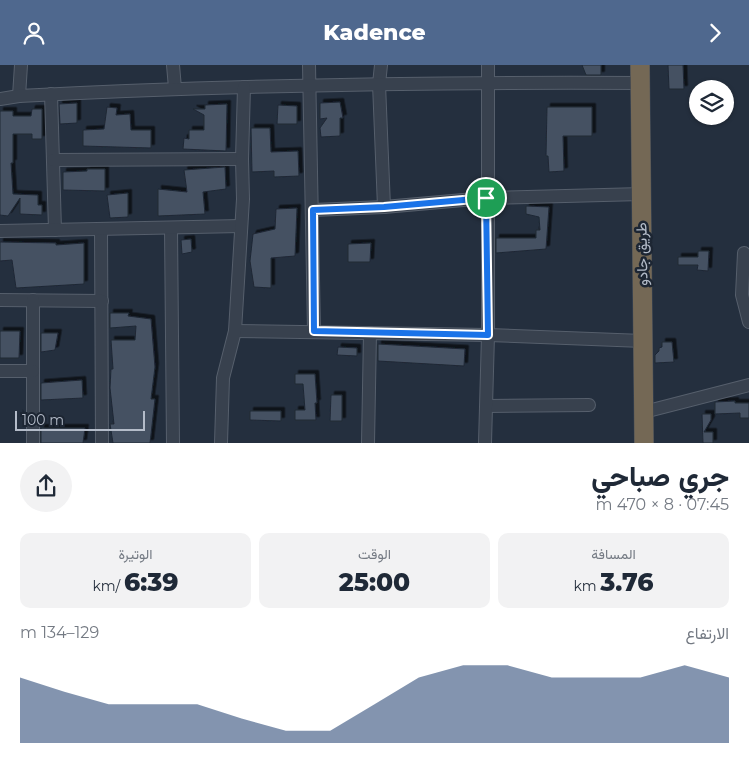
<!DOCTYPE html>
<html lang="ar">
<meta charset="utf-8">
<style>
body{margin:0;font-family:Montserrat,Vazirmatn,sans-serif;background:#f2f2f3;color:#1f2937;direction:rtl;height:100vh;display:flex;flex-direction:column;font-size:19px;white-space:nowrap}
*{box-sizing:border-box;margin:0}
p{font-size:16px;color:#747a83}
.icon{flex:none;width:28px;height:28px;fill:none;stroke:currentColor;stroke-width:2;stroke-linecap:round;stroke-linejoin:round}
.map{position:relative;height:378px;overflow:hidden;direction:ltr}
.sheet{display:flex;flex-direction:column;background:#fff;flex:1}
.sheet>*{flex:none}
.buttons{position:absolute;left:689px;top:15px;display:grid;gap:10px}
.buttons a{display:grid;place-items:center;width:45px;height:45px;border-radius:50%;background:#fff;box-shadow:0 1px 4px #0004;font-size:25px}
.scale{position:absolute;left:15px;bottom:12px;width:130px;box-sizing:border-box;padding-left:5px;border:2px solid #b4bcc9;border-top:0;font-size:14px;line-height:18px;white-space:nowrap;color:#b4bcc9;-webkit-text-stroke:4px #1d2633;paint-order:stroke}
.pin{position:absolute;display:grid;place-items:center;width:42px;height:42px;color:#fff;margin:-21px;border:2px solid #fff;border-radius:50%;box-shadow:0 1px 5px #0007}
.round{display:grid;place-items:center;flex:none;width:52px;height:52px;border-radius:26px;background:#f2f2f3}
.overview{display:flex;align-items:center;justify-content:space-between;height:85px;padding:0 20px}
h1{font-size:28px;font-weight:800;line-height:38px}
.stats{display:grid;grid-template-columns:repeat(3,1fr);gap:8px;height:85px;padding:5px 20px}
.stats div{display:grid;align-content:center;border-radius:10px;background:#f2f2f3;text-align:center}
.stats b{font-size:25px;font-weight:800}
.stats small{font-size:14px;font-weight:400}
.stats p{font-size:14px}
.chart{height:140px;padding:10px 20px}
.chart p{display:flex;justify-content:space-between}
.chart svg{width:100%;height:90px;margin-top:5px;fill:#4f688e;opacity:.7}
header{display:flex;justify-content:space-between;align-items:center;height:65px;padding:0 20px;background:#4f688e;color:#fff;font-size:22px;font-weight:800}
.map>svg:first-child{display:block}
.building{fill:#455162;stroke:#1f2835;filter:url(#shadow)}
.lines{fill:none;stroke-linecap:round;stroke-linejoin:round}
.minor-casing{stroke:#565f6c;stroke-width:14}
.highway-casing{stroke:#434c59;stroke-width:20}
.minor{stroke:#38414e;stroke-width:12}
.highway{stroke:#746855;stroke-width:19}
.route-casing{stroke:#fff;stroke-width:10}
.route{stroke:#1a73e8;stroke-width:6}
.labels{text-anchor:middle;stroke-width:5;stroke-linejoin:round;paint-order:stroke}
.street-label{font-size:15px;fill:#b4bcc9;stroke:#1d2633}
</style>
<header><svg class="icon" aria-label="forward" viewBox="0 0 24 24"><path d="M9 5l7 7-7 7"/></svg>Kadence<svg class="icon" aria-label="person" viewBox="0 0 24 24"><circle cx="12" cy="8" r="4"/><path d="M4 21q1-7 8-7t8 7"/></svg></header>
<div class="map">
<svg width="749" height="378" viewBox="0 0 749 378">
<defs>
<filter id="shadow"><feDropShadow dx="3.5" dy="-3.5" stdDeviation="0" flood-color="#0009"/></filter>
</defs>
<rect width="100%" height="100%" fill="#242f3e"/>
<g class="building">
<path d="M582,0H601V10H586Z"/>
<path d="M668,0H683L684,24H669Z"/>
<path d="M340,37L343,53H340V71L321,72L320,63L327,53L320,54V38Z"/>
<path d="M77,38V58L60,59L59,39Z"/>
<path d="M227,39L226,86L183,84L184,73L189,74V65H204V50L193,44H205V40Z"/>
<path d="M278,40L297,41V59H277Z"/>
<path d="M107,42L117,43L116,50L130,49L131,65H151V83L83,81V65L104,64Z"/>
<path d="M547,42H592V71H563L564,106L549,107L548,91H546Z"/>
<path d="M32,44H42V74H32V69H13V98H11L13,129L38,130V140H42V150L20,149V133L8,151L0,150V46H13V51H31Z"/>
<path d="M251,63H270L271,87L298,86L299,111L274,112V106L252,107Z"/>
<path d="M225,102L226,124L203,127L205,149L158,151V124L187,127L184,105Z"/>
<path d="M87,104H105V126L63,125V107L87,106Z"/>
<path d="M128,128V152L110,153L107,130Z"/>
<path d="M526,141L549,142L546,184L496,188V173H536V165H540L539,152L526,149Z"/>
<path d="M297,143L295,191L271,193V223L254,222L250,196L253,169L275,164L276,144Z"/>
<path d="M191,174L192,187L182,189L181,175Z"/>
<path d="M0,177L56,178V180L84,178V219L16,223L12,195L0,196Z"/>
<path d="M371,178L370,197H348V179Z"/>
<path d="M698,186H709L708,206L697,205L698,200H678V192H698Z"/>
<path d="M110,248H129L128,251L151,254L155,302L151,334H155L150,378H113L110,359H114L110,323L111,304H113L111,275H135L136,261L110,263Z"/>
<path d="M0,266H20L19,293H0Z"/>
<path d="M41,268H58L55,285L41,287Z"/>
<path d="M662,277H672L674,297L655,298V290L659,286V283L662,282Z"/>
<path d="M378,279L465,284L464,301L378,296Z"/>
<path d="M338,282L357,283V291L337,290Z"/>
<path d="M295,309H315L317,338H315L316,355H295V345H305L303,319H295Z"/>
<path d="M82,315L83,333L41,335V318Z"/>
<path d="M331,330H342V356H330Z"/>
<path d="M735,336V338H749V353H740V348L715,349V337Z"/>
<path d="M250,346H281V356L250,355Z"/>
<path d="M702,349H711V355L704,367H713V378H703Z"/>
<path d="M41,363H85L83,378H41Z"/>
</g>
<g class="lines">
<defs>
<g id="minor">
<path d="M173,0L175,23"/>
<path d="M309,0L314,266"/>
<path d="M381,0L379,19L384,142"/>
<path d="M51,29L55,165"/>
<path d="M19,31L21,0"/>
<path d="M0,34L19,31C226,20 433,17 641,18"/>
<path d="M53,95L242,94"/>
<path d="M313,145L384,142L486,133L642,129"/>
<path d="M171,163L173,378"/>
<path d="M101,164L102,378"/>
<path d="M0,166L241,161"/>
<path d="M744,188L742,230L749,257"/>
<path d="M0,235L102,236"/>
<path d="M33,235V378"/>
<path d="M235,266L488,270L643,276"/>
<path d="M0,306H33"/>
<path d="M487,341L589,340"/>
<path d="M644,347L749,320"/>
<path d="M221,378L223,313L235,266L243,134L242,94L244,22"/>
<path d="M368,378L370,268"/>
<path d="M485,378L488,270V0"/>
</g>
<path id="highway" d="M640,0L644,378"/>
</defs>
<use href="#minor" class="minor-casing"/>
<use href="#highway" class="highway-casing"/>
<use href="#minor" class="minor"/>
<use href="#highway" class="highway"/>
</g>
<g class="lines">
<defs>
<path id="route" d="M486,133L488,270L314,266L313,145L384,142Z"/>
</defs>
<use href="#route" class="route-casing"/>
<use href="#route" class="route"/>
</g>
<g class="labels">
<g class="street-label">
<text transform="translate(642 189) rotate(-91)" y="5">طريق جادو</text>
</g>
</g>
</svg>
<div class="buttons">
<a><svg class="icon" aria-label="layers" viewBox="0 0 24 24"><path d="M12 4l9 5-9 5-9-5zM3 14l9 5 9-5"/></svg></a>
</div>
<div class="scale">100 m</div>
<div class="pin" style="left:486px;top:133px;background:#1e9e55"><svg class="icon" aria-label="arrive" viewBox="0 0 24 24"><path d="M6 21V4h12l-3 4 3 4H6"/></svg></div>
</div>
<section class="sheet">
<div class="overview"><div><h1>جري صباحي</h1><p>07:45 · 8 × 470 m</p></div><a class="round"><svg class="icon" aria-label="share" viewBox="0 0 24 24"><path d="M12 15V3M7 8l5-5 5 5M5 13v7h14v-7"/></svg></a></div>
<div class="stats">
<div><p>المسافة</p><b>3.76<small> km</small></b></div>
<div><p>الوقت</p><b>25:00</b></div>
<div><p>الوتيرة</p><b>6:39<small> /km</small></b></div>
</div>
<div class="chart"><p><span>الارتفاع</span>129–134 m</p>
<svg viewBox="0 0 160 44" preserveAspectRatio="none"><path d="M0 44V12L10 19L20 25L30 25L40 25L50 32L60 38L70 38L80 25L90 12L100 6L110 6L120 12L130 12L140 12L150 6L160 12V44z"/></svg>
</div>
</section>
